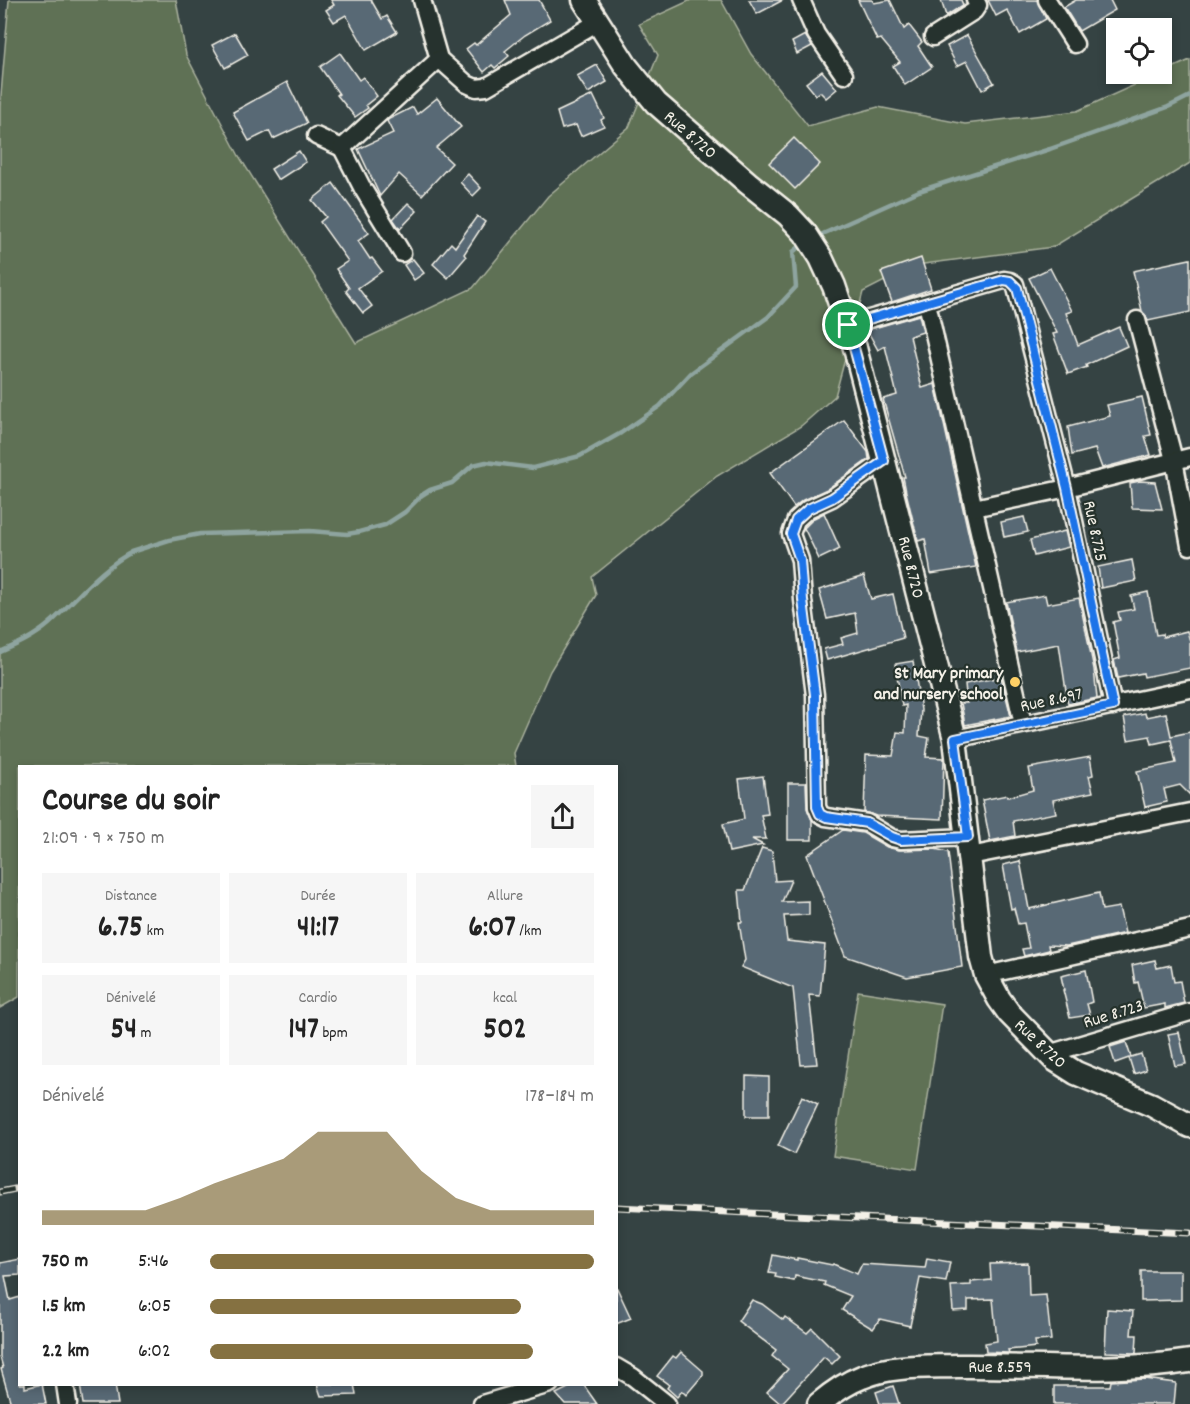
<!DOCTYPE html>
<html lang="fr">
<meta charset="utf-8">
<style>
body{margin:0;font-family:Dekko,sans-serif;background:#f6f6f6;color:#222;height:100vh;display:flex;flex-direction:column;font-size:22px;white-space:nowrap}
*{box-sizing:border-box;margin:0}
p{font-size:20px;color:#767676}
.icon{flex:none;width:33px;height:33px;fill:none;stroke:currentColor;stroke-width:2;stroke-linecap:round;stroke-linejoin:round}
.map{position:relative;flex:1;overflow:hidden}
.panel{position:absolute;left:18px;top:765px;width:600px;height:621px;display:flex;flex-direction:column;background:#fff;border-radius:0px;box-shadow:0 3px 9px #0003}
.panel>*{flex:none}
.fabs{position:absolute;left:1106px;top:18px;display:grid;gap:12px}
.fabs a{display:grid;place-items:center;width:66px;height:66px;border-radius:0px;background:#fff;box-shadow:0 3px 9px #0003;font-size:30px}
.pin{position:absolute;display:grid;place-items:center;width:51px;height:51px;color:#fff;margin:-26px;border:3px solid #fff;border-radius:50%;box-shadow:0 2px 6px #0007}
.round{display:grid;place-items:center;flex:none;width:63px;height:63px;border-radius:0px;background:#f6f6f6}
.head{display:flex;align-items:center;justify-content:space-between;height:102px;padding:0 24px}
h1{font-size:33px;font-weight:800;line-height:45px}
.figures{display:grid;grid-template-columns:repeat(3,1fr);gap:9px;height:102px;padding:6px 24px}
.figures div{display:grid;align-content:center;border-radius:0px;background:#f6f6f6;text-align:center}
.figures b{font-size:30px;font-weight:800}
.figures small{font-size:16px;font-weight:400}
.figures p{font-size:16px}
.chart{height:168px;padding:12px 24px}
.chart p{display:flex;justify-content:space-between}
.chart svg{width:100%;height:108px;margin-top:6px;fill:#857141;opacity:.7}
ul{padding:0 24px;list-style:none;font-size:20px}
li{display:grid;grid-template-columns:96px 72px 1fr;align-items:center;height:45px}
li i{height:15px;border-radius:8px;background:#857141}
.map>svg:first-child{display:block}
.green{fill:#5f7154;stroke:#aab19e;stroke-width:1.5}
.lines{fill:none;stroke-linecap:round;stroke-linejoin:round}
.stream{stroke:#8ea49f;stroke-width:4.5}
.building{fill:#586975;stroke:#f4f1e8;stroke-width:1.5}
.street-casing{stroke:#f4f1e8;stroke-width:21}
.secondary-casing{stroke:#f4f1e8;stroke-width:27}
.street{stroke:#26332d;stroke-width:16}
.secondary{stroke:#26332d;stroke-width:22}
.rail-casing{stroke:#f4f1e8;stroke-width:7}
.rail{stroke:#26332d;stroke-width:4.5;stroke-dasharray:14;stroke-linecap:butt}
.route-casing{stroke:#fff;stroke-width:12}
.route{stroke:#1a73e8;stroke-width:8}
.poi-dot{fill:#ffd166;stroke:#26332d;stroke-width:2}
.labels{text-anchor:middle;stroke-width:4.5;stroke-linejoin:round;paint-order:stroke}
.street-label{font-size:18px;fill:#f4f1e8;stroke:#26332d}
.poi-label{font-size:18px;font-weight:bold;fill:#f4f1e8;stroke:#26332d;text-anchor:end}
</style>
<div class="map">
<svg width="1190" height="1404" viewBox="0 0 1190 1404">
<rect width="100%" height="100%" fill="#354343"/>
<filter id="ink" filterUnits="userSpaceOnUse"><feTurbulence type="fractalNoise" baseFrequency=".0167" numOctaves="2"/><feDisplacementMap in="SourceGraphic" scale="12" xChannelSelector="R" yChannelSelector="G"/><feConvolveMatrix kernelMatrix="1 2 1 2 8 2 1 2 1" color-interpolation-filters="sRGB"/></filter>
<g filter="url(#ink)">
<g class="green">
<path d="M9,0H176L186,55L239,156L356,343L473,288L548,196L629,127L658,55L639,24L691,0H721L751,54L808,126L878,107L965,124L1077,111L1190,60V163L1053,247L916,265L863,292L835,396L801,426L717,476L592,577L596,595L550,671L514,753L516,766H20L19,997L0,1008V107Z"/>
<path d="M858,991L942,1004L917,1169L833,1156Z"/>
</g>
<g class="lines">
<g class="stream">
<path d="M816,237L919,191L1050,149L1168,107L1190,96"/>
<path d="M0,652C18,644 34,637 49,624C77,599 100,568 134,551L131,552L169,540L200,534L310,531L347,534L359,532L385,525L405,512L422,495L430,490L452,483L473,465L486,462L533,468L580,456L621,433L660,406L691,373L768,317L796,287L793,252L803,244"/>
</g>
</g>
<g class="building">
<path d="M331,0H371L382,19L387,16L397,32L366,50L346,15L334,22L326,10L334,5Z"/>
<path d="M505,0H539L550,20L525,35L505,51L509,56L495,68L492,65L484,72L466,49L474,43L476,45L511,15Z"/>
<path d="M749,0H783L757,14Z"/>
<path d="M858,0H872L874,3L890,0L904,29L909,25L922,42L918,46L932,67L905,85L893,66L900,62L881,39L877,40Z"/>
<path d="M941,0H961L963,5L946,16Z"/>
<path d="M988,0H1037L1046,19L1020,34L1007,10L996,16Z"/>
<path d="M1076,0H1110L1115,10L1079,31L1064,7Z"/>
<path d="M235,33L248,55L225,68L212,45Z"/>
<path d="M805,35L812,46L797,54L792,42Z"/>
<path d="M967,35L994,83L982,90L967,61L957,66L947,46Z"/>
<path d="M340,53L359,80L363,77L377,96L366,105L368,108L355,117L337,95L339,94L320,67Z"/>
<path d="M597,65L607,82L588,93L577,76Z"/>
<path d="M822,71L837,89L826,98L820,92L816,95L806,83Z"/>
<path d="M287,82L307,123L273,139L269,131L249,141L233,112Z"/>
<path d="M593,95L604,118L601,120L604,126L581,136L576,125L562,129L557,112Z"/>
<path d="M437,98L461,127L436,148L452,163L422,195L399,174L380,196L358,149L393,133L387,121L389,119L413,107L417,114Z"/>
<path d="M794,138L820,164L795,189L769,163Z"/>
<path d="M299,151L306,162L278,180L271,169Z"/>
<path d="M468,174L481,188L473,196L460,182Z"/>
<path d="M333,183L369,233L358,241L370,259L372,258L382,271L358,288L372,306L363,313L346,291L349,288L336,269L348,261L320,222L326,217L312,200Z"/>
<path d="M408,203L417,211L400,229L393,219Z"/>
<path d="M477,216L485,222L464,254L466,257L448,278L433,264L451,243L455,247Z"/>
<path d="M921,258L931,289L892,302L881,272Z"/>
<path d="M413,259L424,273L414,280L404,265Z"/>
<path d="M1190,259V312L1148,321L1142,311L1133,271Z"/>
<path d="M1050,268L1072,311L1066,313L1078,345L1119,327L1127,346L1086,365L1087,367L1068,374L1053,334L1057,333L1029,278Z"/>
<path d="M919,315L923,332L910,336L922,388L935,384L976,567L931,574L925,539L918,541L906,492L903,477H905L883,399L897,395L885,346L878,350L867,330Z"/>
<path d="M1142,397L1151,435L1145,436L1151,455L1102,468L1095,449L1072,455L1068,427L1110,416L1107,405Z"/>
<path d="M844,420L868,452L869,459L827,489L803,500L794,507L770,473Z"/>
<path d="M1140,481L1155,482L1162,509L1132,508L1130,483Z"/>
<path d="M824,513L840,549L819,559L804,528L814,518Z"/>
<path d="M1024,517L1028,532L1004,537L1001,522Z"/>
<path d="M1065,531L1069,547L1034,556L1030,540Z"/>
<path d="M1132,560L1136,581L1101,588L1098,567Z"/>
<path d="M864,576L871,599L893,594L903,638L827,660L824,649L843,644L841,638L858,633L855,613L827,619L819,590Z"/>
<path d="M1148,592L1156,635L1162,634L1163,637L1187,631L1190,641V668L1144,677L1143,673L1118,678L1114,660L1120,658L1113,622L1120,620L1118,612L1134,609L1131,596Z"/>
<path d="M1045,595L1047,604L1079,598L1094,669L1097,698L1068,704L1059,644L1017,652L1006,602Z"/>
<path d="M913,661L921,710L919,736L929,738L926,757L944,758L942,819L876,816L864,812L866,755L893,756L897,732L905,733L906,705L902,706L895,664Z"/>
<path d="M1001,677L1011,716L965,725L961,703H967L965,684Z"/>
<path d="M1145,713L1146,717L1166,713L1171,736L1190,732V795L1180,785L1164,789L1167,802L1145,807L1137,771L1176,763L1171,740L1152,744L1150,736L1128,740L1124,717Z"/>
<path d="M1090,757L1093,775L1089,776L1093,792L1053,800L1056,813L1013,821L1015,836L990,841L982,800L1007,795L1008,797L1033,790L1029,768Z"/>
<path d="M763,776L768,814L761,815L766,839H752L763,845L729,852L723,824L744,819L739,779Z"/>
<path d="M788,783H806L807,808L812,820V840H788Z"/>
<path d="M843,830L863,833L887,847L899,850L935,849L948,852L962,967L907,977L845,956L807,855Z"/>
<path d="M762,848L772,851L775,881L791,880L782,902L809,901V915L784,916L787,941L825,945L820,996L809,995L817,1064L801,1065L793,988L741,967L745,960L739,922H742L739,890H745Z"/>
<path d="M1020,861L1029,909L1099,893L1102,910L1119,907L1125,933L1067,946L1048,945L1049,950L1024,956L1022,949L1029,948L1024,923L1018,924L1014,908L1011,909L1003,865Z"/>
<path d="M1155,960L1157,968L1171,965L1174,982L1180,981L1184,1003L1165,1008V1004L1144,1008L1138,982L1135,983L1132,965Z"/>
<path d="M1086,970L1092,1002L1087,1004L1090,1015L1070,1018L1063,990H1064L1061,976Z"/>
<path d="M1179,1032L1186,1064L1175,1066L1168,1034Z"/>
<path d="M1126,1042L1131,1057L1141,1054L1146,1070L1134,1074L1129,1058L1115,1063L1110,1047Z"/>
<path d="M746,1076L769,1077V1116H746Z"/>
<path d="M802,1096L818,1104L794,1154L778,1146Z"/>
<path d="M773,1255L797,1260V1258L832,1265L833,1264L857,1274L862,1264L925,1268L927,1258L950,1262L946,1282L920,1278L910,1326L880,1319L873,1329L842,1310L851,1296L824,1285L825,1282L795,1276L794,1281L775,1277L776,1274L769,1273Z"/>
<path d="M20,1259V1275L5,1276L10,1300L20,1297V1384H25V1388L42,1384L46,1404H11L1,1369L3,1368L0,1357V1263Z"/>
<path d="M1028,1263L1029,1296L1046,1295L1051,1340L1035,1341L1036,1347L1008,1350L1009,1353L986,1352L985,1343L997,1341L993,1299L968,1300V1310L953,1311L951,1286L971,1285V1282L991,1280L990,1264Z"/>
<path d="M1141,1271H1181V1300L1141,1301Z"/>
<path d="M616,1286L631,1318L616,1324Z"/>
<path d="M752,1300L762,1304L783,1320L785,1317L807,1333L812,1328L840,1356L832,1364L824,1357L781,1404L767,1392L788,1369L772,1356L776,1350L738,1321Z"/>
<path d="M1107,1309L1133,1311L1131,1335H1137L1136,1353L1105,1352Z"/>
<path d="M681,1352L703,1371V1375L686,1395L682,1391L677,1397L667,1388L669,1385L657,1376L673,1356L676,1358Z"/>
<path d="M1144,1379L1176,1383L1174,1404H1054V1386H1110L1111,1381Z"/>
<path d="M80,1384H115L118,1404H83Z"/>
<path d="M317,1384H354L356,1395L321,1396Z"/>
<path d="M576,1384H583L597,1404H565L556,1394Z"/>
<path d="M893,1386L899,1404H880L876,1392Z"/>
</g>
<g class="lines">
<defs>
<g id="street">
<path d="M422,0L439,59L467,84L476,88L486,87L598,22"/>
<path d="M801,0L816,34L844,75"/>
<path d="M1047,0L1075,44"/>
<path d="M933,37L974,11L978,5L975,0"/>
<path d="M316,136L342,148"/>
<path d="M402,253L363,189L342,148L439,59"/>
<path d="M927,303L1023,724"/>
<path d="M1137,320L1174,460L1190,546"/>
<path d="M848,325L1004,280L1010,281L1015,284L1067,488L974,508"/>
<path d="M884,461L832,498L808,509L796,520L791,534L800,560L803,600L815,695L817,807L820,814L826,817L867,823L892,838L901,840L968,837"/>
<path d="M1113,706L1067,488L1190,457"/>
<path d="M955,739L1190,689"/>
<path d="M970,856L1190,812"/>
<path d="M986,975L1190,929"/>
<path d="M1048,1054L1190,1012"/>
<path d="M616,1367L633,1377L667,1404"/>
<path d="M65,1384L68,1404"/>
<path d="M482,1404L550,1384"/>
</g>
<g id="secondary">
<path d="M584,0L626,66L656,103L748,183L788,215L805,233L821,258L834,286L855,348L955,739L981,957L986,975L999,999L1009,1013L1054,1059L1076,1073L1152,1105L1190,1126"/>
<path d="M819,1404C832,1393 846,1383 862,1377C891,1365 925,1367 957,1366C1034,1365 1113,1373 1190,1361"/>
</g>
</defs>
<use href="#street" class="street-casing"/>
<use href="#secondary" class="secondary-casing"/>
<use href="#street" class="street"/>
<use href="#secondary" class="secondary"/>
<defs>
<g id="rail">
<path d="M0,1192L20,1188"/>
<path d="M616,1207L1190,1233"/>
</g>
</defs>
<use href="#rail" class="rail-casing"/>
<use href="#rail" class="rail"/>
</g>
</g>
<g class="lines" filter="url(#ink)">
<defs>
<path id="route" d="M1004,280L1010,281L1017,288L1067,488L1113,706L955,739L968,837L901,840L892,837L867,823L826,817L820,814L817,807L815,695L803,600L800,560L791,534L796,520L808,509L832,498L884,461L848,325Z"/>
</defs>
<use href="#route" class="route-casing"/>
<use href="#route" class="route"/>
</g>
<circle class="poi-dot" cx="1015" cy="682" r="6"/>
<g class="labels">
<g class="street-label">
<text transform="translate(691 134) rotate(41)" y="6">Rue 8.720</text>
<text transform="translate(1096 531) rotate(78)" y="6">Rue 8.725</text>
<text transform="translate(912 567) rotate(76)" y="6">Rue 8.720</text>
<text transform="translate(1051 699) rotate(-12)" y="6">Rue 8.697</text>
<text transform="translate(1113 1013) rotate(-17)" y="6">Rue 8.723</text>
<text transform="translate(1041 1043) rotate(43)" y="6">Rue 8.720</text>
<text x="1000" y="1372">Rue 8.559</text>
</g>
<g class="poi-label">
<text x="1003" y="678">St Mary primary<tspan x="1003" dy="21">and nursery school</tspan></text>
</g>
</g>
</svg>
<div class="fabs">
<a><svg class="icon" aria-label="locate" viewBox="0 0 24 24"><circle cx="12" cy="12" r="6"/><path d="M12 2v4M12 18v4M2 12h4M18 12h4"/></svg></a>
</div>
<div class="pin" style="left:848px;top:325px;background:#1e9e55"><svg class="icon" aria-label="arrive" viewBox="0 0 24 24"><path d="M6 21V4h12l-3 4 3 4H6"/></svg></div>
<section class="panel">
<div class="head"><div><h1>Course du soir</h1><p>21:09 · 9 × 750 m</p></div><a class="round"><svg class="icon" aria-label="share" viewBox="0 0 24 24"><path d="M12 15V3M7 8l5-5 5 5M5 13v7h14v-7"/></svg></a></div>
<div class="figures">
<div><p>Distance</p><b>6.75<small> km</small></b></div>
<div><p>Durée</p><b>41:17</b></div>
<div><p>Allure</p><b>6:07<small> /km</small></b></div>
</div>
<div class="figures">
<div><p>Dénivelé</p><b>54<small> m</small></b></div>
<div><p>Cardio</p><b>147<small> bpm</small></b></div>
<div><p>kcal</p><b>502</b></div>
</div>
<div class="chart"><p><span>Dénivelé</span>178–184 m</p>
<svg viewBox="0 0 160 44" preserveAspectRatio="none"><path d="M0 44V38L10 38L20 38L30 38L40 33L50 27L60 22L70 17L80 6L90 6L100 6L110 22L120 33L130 38L140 38L150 38L160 38V44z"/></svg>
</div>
<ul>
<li><b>750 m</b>5:46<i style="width:100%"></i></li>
<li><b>1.5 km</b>6:05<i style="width:81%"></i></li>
<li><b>2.2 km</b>6:02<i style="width:84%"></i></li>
</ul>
</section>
</div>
